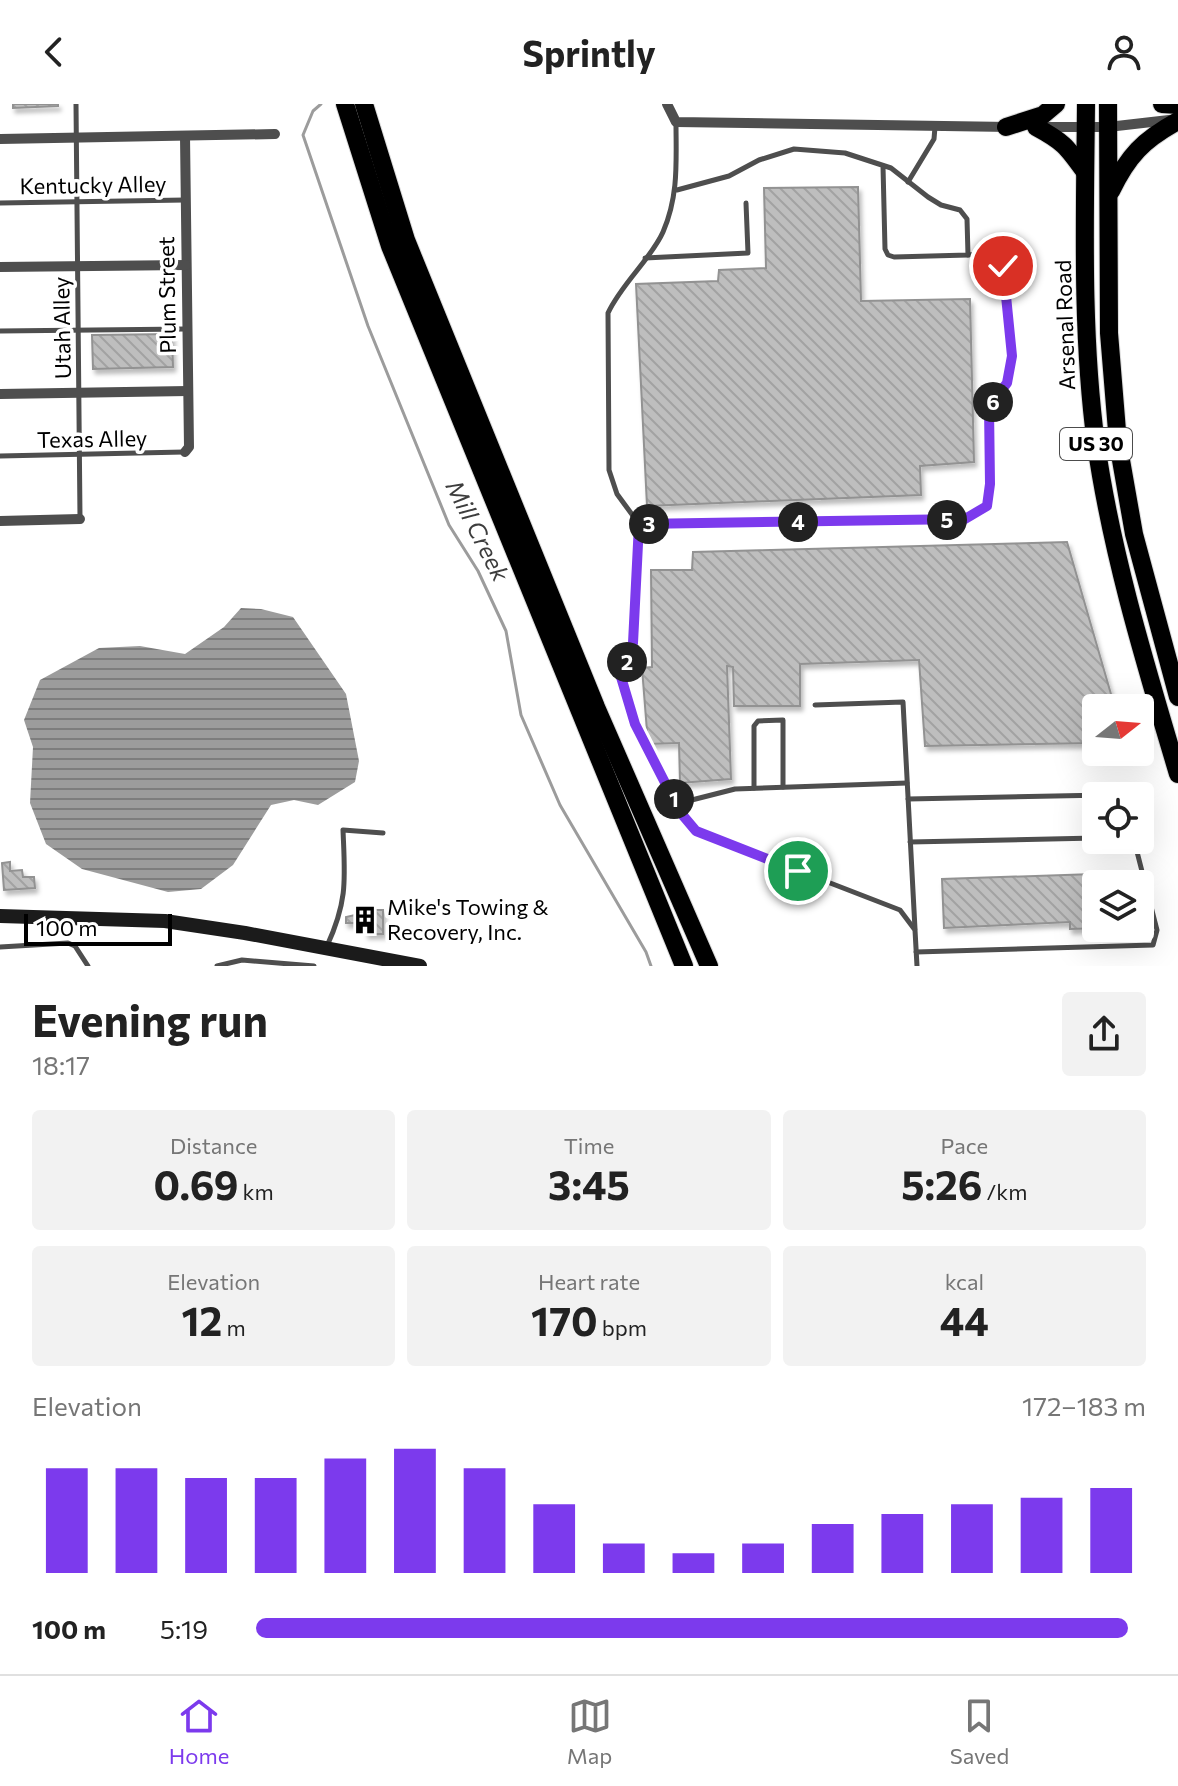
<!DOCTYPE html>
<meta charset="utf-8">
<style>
body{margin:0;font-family:Commissioner,sans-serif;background:#f2f2f2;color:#222;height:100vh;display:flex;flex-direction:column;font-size:30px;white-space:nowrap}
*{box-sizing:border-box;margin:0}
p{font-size:26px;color:#767676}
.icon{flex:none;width:44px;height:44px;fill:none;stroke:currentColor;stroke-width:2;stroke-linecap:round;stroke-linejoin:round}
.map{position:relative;height:862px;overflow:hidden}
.details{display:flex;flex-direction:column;background:#fff;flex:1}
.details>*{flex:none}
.needle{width:52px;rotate:73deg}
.controls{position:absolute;left:1082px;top:590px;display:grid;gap:16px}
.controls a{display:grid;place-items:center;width:72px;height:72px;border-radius:8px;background:#fff;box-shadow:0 8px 32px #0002;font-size:40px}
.scale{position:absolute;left:24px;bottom:20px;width:148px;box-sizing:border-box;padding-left:8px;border:4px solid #000;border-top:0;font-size:22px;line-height:28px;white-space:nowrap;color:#000;-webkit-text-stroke:6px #fff;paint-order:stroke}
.pin{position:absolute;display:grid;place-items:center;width:68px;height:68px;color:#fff;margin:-34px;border:4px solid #fff;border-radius:50%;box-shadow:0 2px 8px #0007}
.km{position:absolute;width:40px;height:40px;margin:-20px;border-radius:50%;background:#222;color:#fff;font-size:22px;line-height:40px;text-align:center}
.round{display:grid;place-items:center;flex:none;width:84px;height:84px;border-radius:8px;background:#f2f2f2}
.overview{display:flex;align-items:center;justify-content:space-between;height:136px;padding:0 32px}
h1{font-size:44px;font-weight:700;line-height:60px}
.metrics{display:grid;grid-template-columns:repeat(3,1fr);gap:12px;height:136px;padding:8px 32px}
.metrics div{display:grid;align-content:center;border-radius:8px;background:#f2f2f2;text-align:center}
.metrics b{font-size:40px;font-weight:700}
.metrics small{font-size:22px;font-weight:400}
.metrics p{font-size:22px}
.chart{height:224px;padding:16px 32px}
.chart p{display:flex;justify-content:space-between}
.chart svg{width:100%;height:144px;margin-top:8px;stroke:#7c3aed;stroke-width:6}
ul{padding:0 32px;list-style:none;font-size:26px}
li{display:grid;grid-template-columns:128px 96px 1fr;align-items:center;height:60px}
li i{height:20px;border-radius:10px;background:#7c3aed}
header{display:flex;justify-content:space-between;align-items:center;height:104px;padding:0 32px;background:#fff;font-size:36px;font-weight:700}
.tabs{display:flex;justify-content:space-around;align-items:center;height:112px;border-top:2px solid #e0e0e0;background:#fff;font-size:22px;color:#767676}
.tabs a{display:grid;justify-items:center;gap:4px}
.tabs .selected{color:#7c3aed}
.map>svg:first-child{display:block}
.water{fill:url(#water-rules)}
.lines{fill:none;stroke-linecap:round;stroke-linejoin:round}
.stream{stroke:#9c9c9c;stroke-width:3}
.building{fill:url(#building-back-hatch);stroke:#929292;stroke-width:2;filter:url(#shadow)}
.highway-casing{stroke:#dbdbdb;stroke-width:20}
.lane{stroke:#4e4e4e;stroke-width:5}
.street{stroke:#4e4e4e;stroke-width:10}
.secondary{stroke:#1b1b1b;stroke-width:14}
.highway{stroke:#000;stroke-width:18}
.route-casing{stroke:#fff;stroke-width:16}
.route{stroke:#7c3aed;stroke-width:10}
.labels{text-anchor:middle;stroke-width:7;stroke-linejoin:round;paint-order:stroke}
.shield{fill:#fff;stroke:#4c4c4c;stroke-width:2}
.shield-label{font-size:20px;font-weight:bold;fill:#000}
.street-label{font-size:22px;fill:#000;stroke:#fff}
.poi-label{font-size:22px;fill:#000;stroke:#fff;text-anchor:start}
.water-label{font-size:24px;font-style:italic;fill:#3d3d3d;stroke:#fff}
</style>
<header><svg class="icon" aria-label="back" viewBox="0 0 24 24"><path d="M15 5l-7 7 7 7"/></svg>Sprintly<svg class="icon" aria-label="person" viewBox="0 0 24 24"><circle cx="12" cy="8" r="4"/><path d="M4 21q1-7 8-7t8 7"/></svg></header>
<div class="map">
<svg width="1178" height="862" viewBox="0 0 1178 862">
<defs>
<pattern id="water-rules" width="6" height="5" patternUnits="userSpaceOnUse" patternTransform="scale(2)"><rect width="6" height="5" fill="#9c9c9c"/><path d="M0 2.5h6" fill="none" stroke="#7d7d7d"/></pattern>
<pattern id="building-back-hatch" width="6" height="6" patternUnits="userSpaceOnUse" patternTransform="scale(2)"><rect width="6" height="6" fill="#bebebe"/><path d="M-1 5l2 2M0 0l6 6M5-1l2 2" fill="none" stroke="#a2a2a2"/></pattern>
<filter id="shadow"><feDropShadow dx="2.5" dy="4.5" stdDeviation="2" flood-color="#0004"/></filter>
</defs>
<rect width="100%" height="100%" fill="#fff"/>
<path class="water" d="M241,504L261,505L293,513L346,590L359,657L355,678L318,701L294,696L271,701L233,761L201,785L168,788L82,765L46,740L30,699L33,643L24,616L40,576L99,544L140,542L185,550L224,523Z"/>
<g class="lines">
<path class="stream" d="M321,0L313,7L303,31L368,222L449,421L478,467L506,527L521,611L560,701L646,848L651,862"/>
</g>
<g class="building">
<path d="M13,0H58V2L13,4Z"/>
<path d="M858,83L861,197L970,195L974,358L920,362L921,391L647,402L636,180L718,177L719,166L766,164L764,84Z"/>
<path d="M172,230L173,263L93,265L92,231Z"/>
<path d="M1067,438L1115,604H1096V639L925,642L919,556L800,560V602H734L733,563L727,562L731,675L680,679L679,639L648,640L642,564L652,563L651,466H692L693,448Z"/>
<path d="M10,758V767L22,766L23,773H34L35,784L4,786L2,759Z"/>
<path d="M1123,769L1124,780H1096V824H1106L1070,825V818L944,824L942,775Z"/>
<path d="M364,806H383V830H366V819H346V813L364,809Z"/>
</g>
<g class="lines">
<defs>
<g id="highway">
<path d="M345,0L390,142L684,862"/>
<path d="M364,0L406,136L596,603L709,862"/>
<path d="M1086,0C1085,113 1081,228 1096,340C1112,452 1146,562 1178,670"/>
<path d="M1108,0L1109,229L1118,339L1134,430L1178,593"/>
<path d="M1162,0L1178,1"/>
<path d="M1006,23L1043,11L1056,0"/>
<path d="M1036,23C1064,38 1067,43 1085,68"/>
<path d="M1111,87C1128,52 1143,36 1178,17"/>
</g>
</defs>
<use href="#highway" class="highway-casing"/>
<g class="lane">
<path d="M76,0L80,414"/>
<path d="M676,18C676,57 679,91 663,128C651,155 622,179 608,209L609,366L617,390L639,420L633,539L621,573L635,620L680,708L696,727L900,806L915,826L917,862"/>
<path d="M908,78L934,35L935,23"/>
<path d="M677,86L729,72L759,56L794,45L845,49L891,64L928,93L941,101L960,106L967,115L968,151L894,153L888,151L885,145L883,62"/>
<path d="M0,99L185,96"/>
<path d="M645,154L748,149L746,99"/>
<path d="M0,227L186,225"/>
<path d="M0,352L184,348"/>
<path d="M639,420L965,415L987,402L990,380L989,303L1007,279L1012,252L1003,162C995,146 984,150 968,151"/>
<path d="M815,601L903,598L915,825"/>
<path d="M754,684V622L758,617L783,616V683"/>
<path d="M908,695L1106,691"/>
<path d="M676,700L735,685L907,679"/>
<path d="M910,738L1096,734"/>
<path d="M327,842C348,796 345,775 343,726L383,729"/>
<path d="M0,843L68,839L75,842L88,862"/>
<path d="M916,848L1153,841L1157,826L1134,736"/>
<path d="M217,862L242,856L314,862"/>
</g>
<g class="street">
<path d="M667,0L676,18L1010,23"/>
<path d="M1042,23H1108L1169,16"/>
<path d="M185,32L189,343L185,348"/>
<path d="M0,35L275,30"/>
<path d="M0,163L186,161"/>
<path d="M0,290L188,287"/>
<path d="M0,417L80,415"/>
</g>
<path class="secondary" d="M0,812L165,817L245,829L420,862"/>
<use href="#highway" class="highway"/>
</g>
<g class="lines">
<defs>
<path id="route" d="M798,767L696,727L680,708L635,620L621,573L633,539L639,420L965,415L987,402L990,380L989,303L1007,279L1012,252L1003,162"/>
</defs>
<use href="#route" class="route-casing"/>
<use href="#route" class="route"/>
</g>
<defs>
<symbol id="building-bare" viewBox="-9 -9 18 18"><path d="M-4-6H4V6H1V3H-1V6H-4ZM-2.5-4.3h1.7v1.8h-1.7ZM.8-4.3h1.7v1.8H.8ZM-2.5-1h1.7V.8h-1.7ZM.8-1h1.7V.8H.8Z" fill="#000" stroke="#fff" stroke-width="2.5" paint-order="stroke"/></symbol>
</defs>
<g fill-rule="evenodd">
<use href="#building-bare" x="345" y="796" width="40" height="40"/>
</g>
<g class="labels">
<rect class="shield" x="1060" y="324" width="72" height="32" rx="6"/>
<g class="shield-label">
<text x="1096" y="347">US 30</text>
</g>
<g class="street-label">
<text transform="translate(93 81) rotate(-1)" y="8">Kentucky Alley</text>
<text transform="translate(167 191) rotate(-91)" y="8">Plum Street</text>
<text transform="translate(1065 221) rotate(-92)" y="8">Arsenal Road</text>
<text transform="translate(62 224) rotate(-91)" y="8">Utah Alley</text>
<text transform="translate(92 335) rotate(-1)" y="8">Texas Alley</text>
</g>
<g class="poi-label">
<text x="387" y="811">Mike's Towing &amp;<tspan x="387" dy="25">Recovery, Inc.</tspan></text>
</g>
<g class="water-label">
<text transform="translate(477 427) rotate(63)" y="8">Mill Creek</text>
</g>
</g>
</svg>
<div class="controls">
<a><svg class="needle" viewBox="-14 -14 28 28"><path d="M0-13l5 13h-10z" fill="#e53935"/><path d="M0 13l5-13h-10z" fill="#767676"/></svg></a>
<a><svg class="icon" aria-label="locate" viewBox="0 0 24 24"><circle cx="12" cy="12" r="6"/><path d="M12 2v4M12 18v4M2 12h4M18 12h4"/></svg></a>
<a><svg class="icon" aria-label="layers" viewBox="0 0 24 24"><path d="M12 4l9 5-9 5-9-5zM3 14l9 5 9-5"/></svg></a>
</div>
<div class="scale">100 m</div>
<div class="pin" style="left:798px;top:767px;background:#1e9e55"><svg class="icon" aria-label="arrive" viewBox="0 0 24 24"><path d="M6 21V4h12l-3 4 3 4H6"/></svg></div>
<div class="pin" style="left:1003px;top:162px;background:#d93025"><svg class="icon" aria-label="check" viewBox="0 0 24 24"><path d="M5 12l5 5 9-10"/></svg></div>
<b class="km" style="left:674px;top:695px">1</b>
<b class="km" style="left:627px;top:558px">2</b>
<b class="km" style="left:649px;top:420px">3</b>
<b class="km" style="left:798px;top:418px">4</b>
<b class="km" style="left:947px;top:416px">5</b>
<b class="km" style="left:993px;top:298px">6</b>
</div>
<section class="details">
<div class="overview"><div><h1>Evening run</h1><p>18:17</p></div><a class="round"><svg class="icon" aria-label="share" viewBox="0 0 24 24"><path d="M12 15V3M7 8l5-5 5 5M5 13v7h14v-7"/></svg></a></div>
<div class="metrics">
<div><p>Distance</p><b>0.69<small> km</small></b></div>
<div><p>Time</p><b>3:45</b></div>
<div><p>Pace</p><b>5:26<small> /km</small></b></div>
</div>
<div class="metrics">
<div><p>Elevation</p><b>12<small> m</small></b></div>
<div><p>Heart rate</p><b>170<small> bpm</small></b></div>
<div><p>kcal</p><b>44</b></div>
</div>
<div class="chart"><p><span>Elevation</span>172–183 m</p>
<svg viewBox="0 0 160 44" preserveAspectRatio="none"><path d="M5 44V12M15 44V12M25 44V15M35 44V15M45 44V9M55 44V6M65 44V12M75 44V23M85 44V35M95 44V38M105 44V35M115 44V29M125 44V26M135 44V23M145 44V21M155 44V18"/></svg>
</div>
<ul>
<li><b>100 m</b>5:19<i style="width:98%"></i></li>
</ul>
</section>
<nav class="tabs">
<a class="selected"><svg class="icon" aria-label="home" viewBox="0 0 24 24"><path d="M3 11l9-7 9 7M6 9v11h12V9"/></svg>Home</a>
<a><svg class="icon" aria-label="map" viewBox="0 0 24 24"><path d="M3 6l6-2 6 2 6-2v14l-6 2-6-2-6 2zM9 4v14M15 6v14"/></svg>Map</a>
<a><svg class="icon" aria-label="saved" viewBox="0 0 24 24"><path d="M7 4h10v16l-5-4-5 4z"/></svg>Saved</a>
</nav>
